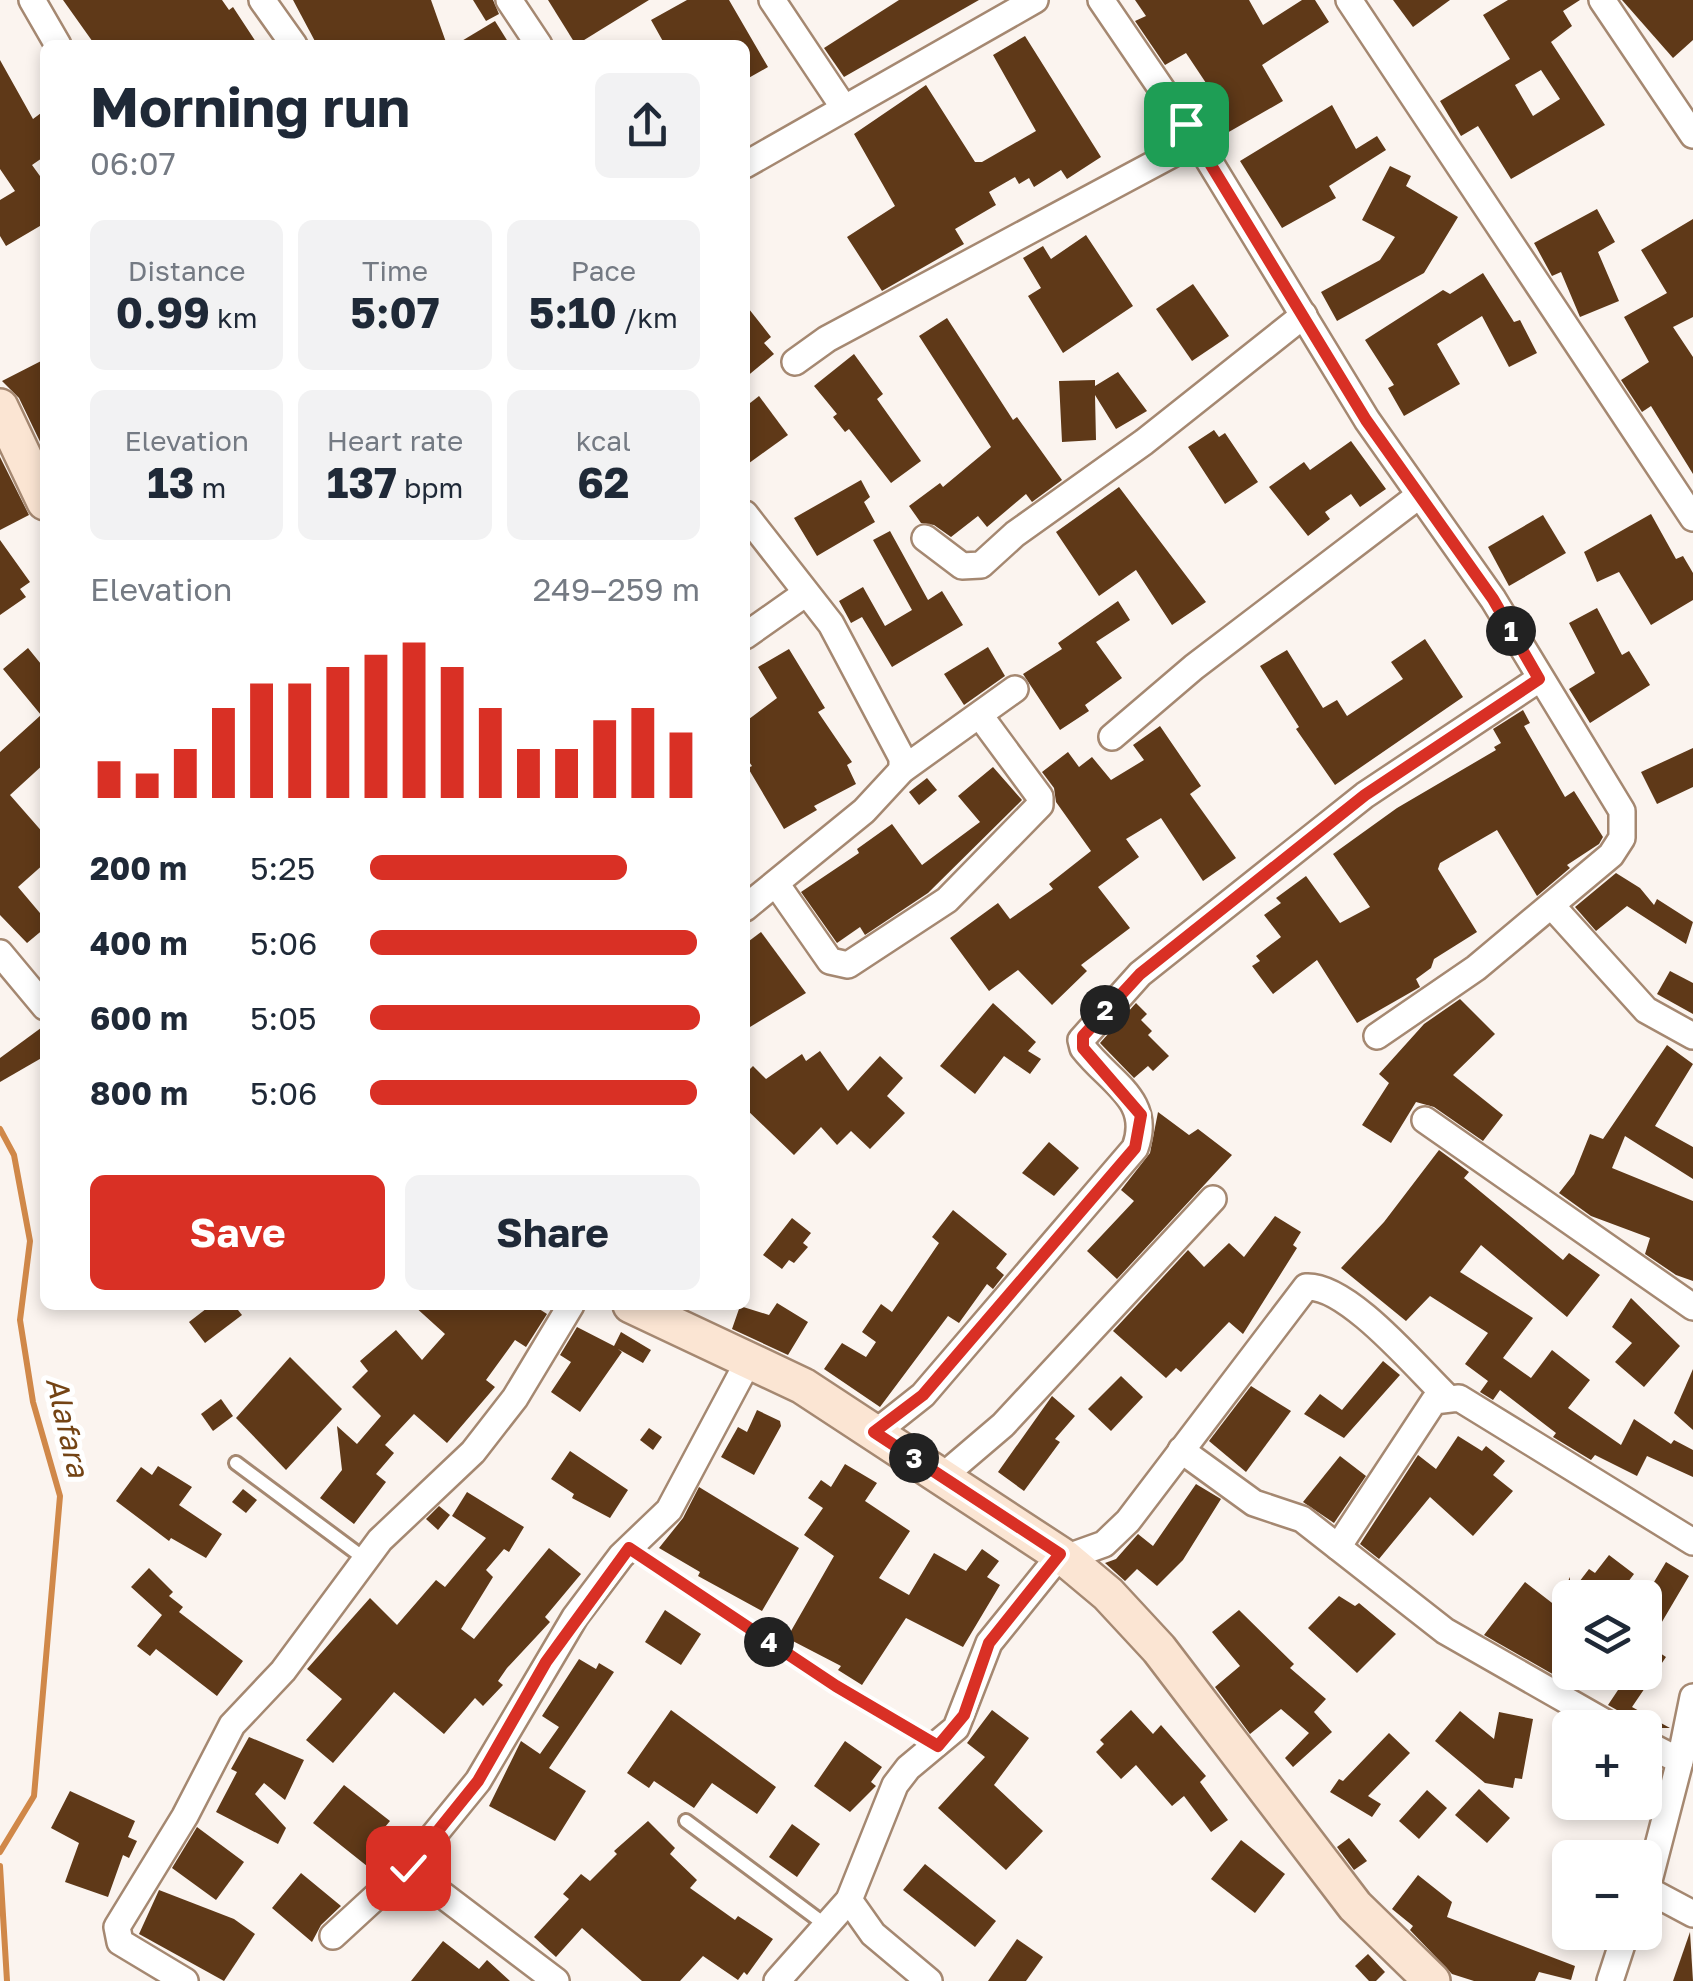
<!DOCTYPE html>
<meta charset="utf-8">
<style>
body{margin:0;font-family:"Golos Text",sans-serif;background:#f2f2f3;color:#1f2937;height:100vh;display:flex;flex-direction:column;font-size:38px;white-space:nowrap}
*{box-sizing:border-box;margin:0}
p{font-size:32px;color:#747a83}
.icon{flex:none;width:55px;height:55px;fill:none;stroke:currentColor;stroke-width:2;stroke-linecap:round;stroke-linejoin:round}
.map{position:relative;flex:1;overflow:hidden}
.sheet{position:absolute;left:40px;top:40px;width:710px;height:1270px;display:flex;flex-direction:column;background:#fff;border-radius:15px;box-shadow:0 5px 15px #0003}
.sheet>*{flex:none}
.buttons{position:absolute;left:1552px;top:1580px;display:grid;gap:20px}
.buttons a{display:grid;place-items:center;width:110px;height:110px;border-radius:15px;background:#fff;box-shadow:0 5px 15px #0003;font-size:50px}
.pin{position:absolute;display:grid;place-items:center;width:85px;height:85px;color:#fff;margin:-42px;border-radius:20px;box-shadow:0 5px 15px #0006}
.km{position:absolute;width:50px;height:50px;margin:-25px;border-radius:50%;background:#222;color:#fff;font-size:28px;line-height:50px;text-align:center}
.round{display:grid;place-items:center;flex:none;width:105px;height:105px;border-radius:15px;background:#f2f2f3}
.summary{display:flex;align-items:center;justify-content:space-between;height:170px;padding:0 50px}
h1{font-size:55px;font-weight:700;line-height:75px}
.figures{display:grid;grid-template-columns:repeat(3,1fr);gap:15px;height:170px;padding:10px 50px}
.figures div{display:grid;align-content:center;border-radius:15px;background:#f2f2f3;text-align:center}
.figures b{font-size:42px;font-weight:700}
.figures small{font-size:28px;font-weight:400}
.figures p{font-size:28px}
.chart{height:280px;padding:20px 50px}
.chart p{display:flex;justify-content:space-between}
.chart svg{width:100%;height:180px;margin-top:10px;stroke:#d93025;stroke-width:6}
.button{display:flex;gap:20px;margin-top:auto;padding:20px 50px}
.button a{flex:1;height:115px;border-radius:15px;background:#d93025;color:#fff;font-size:40px;font-weight:700;line-height:115px;text-align:center}
.button a+a{background:#f2f2f3;color:#1f2937}
ul{padding:0 50px;list-style:none;font-size:32px}
li{display:grid;grid-template-columns:160px 120px 1fr;align-items:center;height:75px}
li i{height:25px;border-radius:12px;background:#d93025}
.map>svg:first-child{display:block}
.lines{fill:none;stroke-linecap:round;stroke-linejoin:round}
.stream{stroke:#d08849;stroke-width:6}
.building{fill:#5f3918;fill-rule:evenodd}
.lane-casing{stroke:#a58871;stroke-width:18}
.street-casing{stroke:#a58871;stroke-width:30}
.secondary-casing{stroke:#a58871;stroke-width:40}
.lane{stroke:#fff;stroke-width:12}
.street{stroke:#fff;stroke-width:25}
.secondary{stroke:#fbe5d3;stroke-width:35}
.route-casing{stroke:#fff;stroke-width:20}
.route{stroke:#d93025;stroke-width:12}
.labels{text-anchor:middle;stroke-width:10;stroke-linejoin:round;paint-order:stroke}
.water-label{font-size:30px;font-style:italic;fill:#744415;stroke:#fff}
</style>
<div class="map">
<svg width="1693" height="1981" viewBox="0 0 1693 1981">
<rect width="100%" height="100%" fill="#fbf4ef"/>
<g class="lines">
<g class="stream">
<path d="M0,1129L14,1155L30,1241L20,1320L33,1402L60,1496L34,1796L0,1852"/>
<path d="M0,1866L7,1981"/>
</g>
</g>
<g class="building">
<path d="M63,0H222L229,10L233,7L258,45H95Z"/>
<path d="M293,0H431L447,45H317Z"/>
<path d="M473,0H493L499,14L486,21Z"/>
<path d="M548,0H649L576,45Z"/>
<path d="M687,0H729L768,67L745,80V45H665L651,20Z"/>
<path d="M899,0H979L844,77L824,48Z"/>
<path d="M1135,0H1249L1263,25L1302,0H1315L1329,22L1262,65L1283,101L1220,137L1204,109L1218,101L1186,53L1165,65L1135,21L1146,16Z"/>
<path d="M1393,0H1450L1413,27Z"/>
<path d="M1508,0H1580L1563,11L1572,26L1551,42L1605,125L1511,179L1478,126L1461,136L1440,101L1510,59L1483,15ZM1541,70L1560,99L1533,116L1515,85Z"/>
<path d="M1622,0H1693V40L1673,58Z"/>
<path d="M495,21L510,45H455Z"/>
<path d="M1025,36L1101,157L1067,179L1061,170L1034,187L1029,178L1019,184L1015,177L989,192L996,205L955,229L964,244L882,291L847,237L895,206L854,134L926,85L975,162H982L1036,131L993,55Z"/>
<path d="M0,60L33,119L45,110V156L32,165L45,183V223L6,246L0,236V200L15,191L0,169Z"/>
<path d="M1332,105L1356,149L1377,136L1386,150L1329,186L1336,198L1282,228L1240,161Z"/>
<path d="M1390,166L1411,176L1406,186L1458,217L1424,273L1337,321L1321,292L1380,260L1395,237L1362,220Z"/>
<path d="M1597,209L1615,242L1598,252L1619,301L1580,317L1561,272L1552,276L1534,243Z"/>
<path d="M1693,219V317L1673,327L1693,357V474L1651,406L1642,412L1621,380L1649,362L1624,317L1667,293L1641,250Z"/>
<path d="M1086,235L1133,306L1063,353L1028,296L1041,288L1023,258L1043,246L1051,259Z"/>
<path d="M1483,273L1514,322L1520,320L1537,353L1509,367L1482,316L1437,344L1460,384L1404,416L1388,388L1394,385L1365,340L1443,290L1450,294Z"/>
<path d="M1193,284L1229,336L1192,361L1156,309Z"/>
<path d="M745,304L771,337L764,343L774,354L745,378Z"/>
<path d="M947,318L1013,420L1017,417L1062,480L1032,502L1026,494L987,527L978,516L951,537L934,525L921,523L909,506L940,483L943,487L991,447L919,336Z"/>
<path d="M854,354L883,394L877,399L921,461L891,483L849,429L845,432L833,417L837,414L814,386Z"/>
<path d="M45,359V452L19,398L2,381Z"/>
<path d="M1118,372L1147,411L1116,429L1095,395L1096,440L1062,442L1059,381L1095,380V386Z"/>
<path d="M759,396L788,435L745,466V407Z"/>
<path d="M1214,430L1219,437L1225,433L1258,482L1225,504L1188,447Z"/>
<path d="M1351,441L1386,489L1360,507L1351,494L1325,512L1330,519L1308,536L1269,487L1304,462L1310,470Z"/>
<path d="M0,457L29,515L0,530Z"/>
<path d="M861,480L870,497L864,502L875,522L817,556L794,518Z"/>
<path d="M1119,487L1206,602L1172,625L1136,570L1099,596L1056,532Z"/>
<path d="M1651,514L1676,559L1683,556L1693,573V600L1651,625L1619,572L1597,582L1584,552Z"/>
<path d="M1543,515L1566,553L1509,586L1488,547Z"/>
<path d="M890,531L928,600L942,591L963,625L892,667L862,617L851,623L839,601L863,587L885,626L912,610L873,540Z"/>
<path d="M0,540L30,582L20,589L26,597L0,615Z"/>
<path d="M1118,601L1130,620L1096,642L1122,678L1085,705L1089,711L1060,730L1023,674L1062,649L1058,643Z"/>
<path d="M1597,608L1622,655L1629,651L1650,685L1590,723L1569,689L1595,673L1569,623Z"/>
<path d="M1425,639L1463,697L1335,785L1296,729L1299,727L1260,666L1287,650L1323,708L1337,700L1347,716L1403,679L1391,662Z"/>
<path d="M988,647L1005,676L964,705L944,674Z"/>
<path d="M28,648L45,669V763L10,795L45,835V863L18,887L45,919V928L27,943L0,915V752L41,715L3,669Z"/>
<path d="M789,649L825,708L818,712L852,762L847,765L856,784L814,806L817,810L784,829L748,768L752,766L745,756V722L777,698L758,667Z"/>
<path d="M1523,710L1530,723L1524,726L1565,797L1574,791L1603,837L1599,844L1567,865L1570,868L1537,896L1497,830L1440,863L1438,869L1477,932L1434,959L1431,968L1416,979L1420,987L1357,1023L1317,960L1273,994L1252,966L1260,961L1256,956L1281,937L1264,915L1281,903L1276,898L1306,876L1340,923L1370,907L1333,854L1397,808L1496,750L1494,747L1501,743L1493,729Z"/>
<path d="M1160,726L1201,786L1190,794L1236,858L1203,881L1161,818L1126,839L1139,857L1098,887L1130,928L1081,965L1087,971L1052,1005L1018,970L989,991L950,938L998,903L1010,919L1053,889L1049,884L1091,851L1056,802L1054,788L1042,772L1068,752L1079,767L1092,757L1111,780L1144,760L1133,745Z"/>
<path d="M1693,748V787L1657,804L1641,772Z"/>
<path d="M993,767L1022,800L928,893L865,935L860,927L837,943L801,892L859,853L857,849L892,824L922,865L980,822L958,796Z"/>
<path d="M927,778L937,790L919,805L909,792Z"/>
<path d="M1616,873L1640,888L1654,905L1657,899L1693,922L1686,944L1627,906L1596,931L1575,907Z"/>
<path d="M761,932L806,993L745,1030V944Z"/>
<path d="M1670,971L1693,983V1014L1657,994Z"/>
<path d="M1460,999L1495,1034L1453,1075L1503,1115L1483,1141L1434,1107L1416,1102L1391,1143L1362,1125L1389,1083L1379,1074L1424,1024Z"/>
<path d="M993,1003L1036,1042L1028,1051L1041,1059L1030,1074L1004,1056L975,1094L940,1066Z"/>
<path d="M1136,1003L1147,1014L1141,1020L1152,1031L1148,1035L1169,1056L1153,1071L1148,1066L1134,1078L1100,1043Z"/>
<path d="M45,1025V1056L0,1082V1058Z"/>
<path d="M1667,1045L1693,1064L1655,1126L1693,1147V1179L1625,1136L1612,1168L1693,1201V1281L1676,1275L1645,1254L1650,1238L1591,1216L1559,1193L1574,1174L1590,1134L1603,1139Z"/>
<path d="M820,1051L848,1091L880,1056L903,1078L887,1096L905,1113L870,1149L851,1131L837,1145L821,1127L794,1155L745,1108V1074L753,1066L766,1079L802,1054L806,1061Z"/>
<path d="M1158,1112L1189,1135L1198,1129L1232,1155L1117,1279L1087,1251L1134,1201L1121,1190L1150,1153Z"/>
<path d="M1049,1142L1079,1168L1054,1196L1022,1173Z"/>
<path d="M1439,1150L1469,1172L1464,1178L1563,1260L1569,1253L1600,1275L1567,1317L1481,1245L1460,1272L1533,1318L1503,1358L1531,1378L1552,1350L1590,1380L1568,1408L1621,1445L1634,1419L1671,1444L1674,1440L1693,1450V1477L1647,1456L1637,1476L1595,1455L1591,1460L1553,1437L1556,1433L1500,1390L1493,1400L1480,1392L1488,1381L1465,1364L1488,1333L1430,1296L1406,1321L1341,1268L1384,1222Z"/>
<path d="M953,1210L1007,1254L996,1268L1004,1275L993,1289L987,1284L959,1323L948,1316L880,1407L824,1369L842,1343L866,1357L876,1342L862,1332L881,1304L892,1312L939,1243L932,1237Z"/>
<path d="M1275,1216L1301,1232L1293,1245L1297,1248L1243,1334L1229,1322L1181,1372L1176,1368L1166,1378L1113,1331L1188,1250L1204,1267L1229,1243L1244,1257Z"/>
<path d="M792,1218L811,1233L803,1243L808,1247L794,1263L789,1260L782,1269L763,1255Z"/>
<path d="M1631,1298L1680,1346L1644,1387L1615,1362L1632,1343L1612,1327Z"/>
<path d="M777,1303L808,1322L788,1355L732,1329L740,1306L769,1315Z"/>
<path d="M211,1305H234L242,1315L205,1343L189,1322Z"/>
<path d="M413,1305H533L547,1314L526,1347L515,1340L486,1380L495,1387L447,1443L414,1414L385,1445L394,1453L376,1474L386,1482L354,1524L320,1498L342,1470L337,1426L357,1444L381,1416L352,1387L368,1371L360,1361L396,1330L422,1360L445,1334Z"/>
<path d="M577,1327L614,1346L621,1332L651,1350L643,1363L618,1349L622,1352L580,1412L551,1392L571,1362L560,1355Z"/>
<path d="M290,1357L342,1409L286,1470L236,1418Z"/>
<path d="M1383,1361L1400,1375L1344,1438L1304,1414L1320,1394L1342,1410Z"/>
<path d="M1693,1369V1430L1674,1413Z"/>
<path d="M1121,1376L1143,1397L1111,1431L1088,1409Z"/>
<path d="M1251,1386L1291,1411L1246,1472L1209,1441Z"/>
<path d="M1052,1396L1075,1416L1055,1439L1060,1442L1024,1491L998,1472Z"/>
<path d="M221,1399L233,1416L213,1431L201,1414Z"/>
<path d="M757,1410L780,1421L781,1426L754,1475L721,1457L738,1427L747,1432Z"/>
<path d="M649,1428L662,1437L653,1450L640,1440Z"/>
<path d="M1458,1436L1482,1451L1486,1446L1505,1461L1493,1475L1513,1491L1473,1536L1430,1497L1379,1559L1360,1544L1418,1455L1436,1469Z"/>
<path d="M570,1451L628,1490L610,1518L572,1498L574,1494L551,1479Z"/>
<path d="M1340,1456L1366,1476L1334,1523L1303,1502Z"/>
<path d="M845,1464L877,1483L865,1501L910,1531L879,1578L909,1595L934,1553L966,1571L982,1549L999,1561L987,1577L1000,1585L963,1647L906,1618L862,1685L838,1670L841,1666L787,1638L834,1556L804,1535L823,1508L808,1498L821,1480L831,1487Z"/>
<path d="M158,1466L192,1487L179,1505L222,1534L206,1558L171,1538L169,1541L116,1501L141,1467L152,1475Z"/>
<path d="M1196,1484L1221,1499L1183,1560L1157,1586L1137,1569L1125,1581L1105,1563L1116,1559L1138,1534L1153,1546Z"/>
<path d="M699,1487L799,1548L762,1611L698,1576L700,1572L659,1548L683,1518Z"/>
<path d="M243,1489L257,1500L246,1513L232,1502Z"/>
<path d="M467,1492L524,1527L509,1552L504,1549L486,1570L493,1577L461,1629L474,1639L549,1548L581,1574L545,1617L550,1622L507,1668L498,1681L503,1685L483,1706L475,1698L444,1734L394,1692L333,1763L306,1740L342,1699L307,1669L370,1598L397,1625L436,1580L445,1587L486,1538L452,1516Z"/>
<path d="M439,1506L450,1515L438,1530L426,1519Z"/>
<path d="M1609,1555L1634,1574L1616,1598H1592L1576,1586L1589,1569L1595,1573Z"/>
<path d="M1666,1562L1689,1576L1656,1632L1645,1626V1582L1651,1587Z"/>
<path d="M149,1568L173,1592L169,1596L183,1607L179,1612L243,1661L217,1696L156,1649L150,1656L137,1646L162,1615L131,1587Z"/>
<path d="M1570,1577V1684L1484,1635L1525,1582L1556,1606Z"/>
<path d="M1339,1596L1355,1606L1359,1603L1396,1634L1357,1673L1308,1628Z"/>
<path d="M665,1610L701,1634L681,1665L645,1642Z"/>
<path d="M1239,1610L1294,1664L1290,1668L1326,1699L1314,1712L1332,1732L1293,1767L1285,1758L1309,1733L1281,1709L1250,1734L1215,1687L1240,1666L1212,1632Z"/>
<path d="M1645,1643L1666,1657L1632,1707L1670,1728H1631L1624,1714L1608,1705L1630,1672H1645Z"/>
<path d="M579,1659L596,1669L599,1663L614,1672L549,1768L586,1791L555,1841L489,1806L521,1741L540,1754L559,1727L542,1716Z"/>
<path d="M671,1710L776,1787L757,1814L712,1783L694,1808L654,1781L649,1788L627,1773Z"/>
<path d="M992,1710L1029,1738L994,1785L1043,1831L1006,1870L938,1808L985,1757L967,1743Z"/>
<path d="M1131,1710L1153,1734L1161,1725L1206,1776L1200,1782L1228,1820L1211,1832L1184,1796L1172,1806L1136,1765L1121,1779L1096,1752L1104,1744L1100,1740Z"/>
<path d="M1460,1711L1494,1739L1499,1712L1533,1719L1522,1779L1515,1778L1513,1788L1485,1783L1435,1741Z"/>
<path d="M1389,1733L1410,1753L1368,1796L1381,1804L1372,1817L1330,1792L1339,1779L1343,1781Z"/>
<path d="M249,1737L304,1760L285,1800L264,1783L255,1794L286,1828L278,1844L216,1812L237,1772L231,1769Z"/>
<path d="M845,1741L882,1767L871,1782L876,1786L850,1812L814,1786Z"/>
<path d="M344,1785L390,1821L375,1839L395,1857L377,1874L313,1823Z"/>
<path d="M1479,1789L1510,1818L1487,1843L1455,1815Z"/>
<path d="M1427,1790L1447,1808L1419,1839L1399,1821Z"/>
<path d="M70,1791L135,1821L128,1837L137,1841L129,1858L123,1855L108,1897L65,1882L79,1843L51,1828Z"/>
<path d="M648,1821L675,1848L670,1854L697,1880L690,1888L735,1920L738,1916L773,1939L747,1975L744,1972L738,1980L703,1956L680,1981H642L582,1928L556,1957L534,1937L569,1899L563,1894L581,1874L590,1881L617,1854L614,1851Z"/>
<path d="M792,1824L820,1844L797,1877L769,1857Z"/>
<path d="M197,1827L244,1862L216,1900L172,1868Z"/>
<path d="M1349,1838L1367,1861L1354,1870L1337,1847Z"/>
<path d="M1241,1840L1285,1874L1255,1913L1211,1879Z"/>
<path d="M925,1864L996,1921L975,1947L903,1890Z"/>
<path d="M301,1873L341,1906L321,1925L312,1942L272,1908Z"/>
<path d="M1418,1875L1452,1902L1447,1917L1575,1966L1571,1980L1539,1972L1535,1981H1474L1452,1974L1410,1930L1413,1926L1392,1909Z"/>
<path d="M159,1890L234,1919L255,1934L224,1981L139,1934Z"/>
<path d="M1690,1932L1693,1981H1673Z"/>
<path d="M1017,1939L1043,1957L1026,1981H988Z"/>
<path d="M443,1941L479,1969L487,1960L510,1981H411Z"/>
<path d="M1368,1954L1385,1972L1376,1981H1369L1355,1966Z"/>
</g>
<g class="lines">
<defs>
<g id="lane">
<path d="M236,1463L365,1559"/>
<path d="M629,1548L836,1686L935,1744"/>
<path d="M686,1821L827,1926"/>
</g>
<g id="street">
<path d="M32,0L58,45"/>
<path d="M262,0L294,45"/>
<path d="M509,0L539,45"/>
<path d="M772,0L844,108"/>
<path d="M1101,0L1197,141L1367,420L1493,599L1622,811V838L1611,855L1476,968L1377,1036"/>
<path d="M1349,0L1693,518"/>
<path d="M1602,0L1693,135"/>
<path d="M745,165L1035,0"/>
<path d="M795,362L827,339L1197,141"/>
<path d="M745,514L831,624L902,758V770"/>
<path d="M925,538L962,566L981,565L1015,534L1144,442L1304,315"/>
<path d="M745,636L806,593"/>
<path d="M1112,737L1194,667L1417,497"/>
<path d="M777,885L830,961L848,965L947,900L1040,805V797L981,717"/>
<path d="M1552,906L1646,1010L1693,1036"/>
<path d="M745,908L864,811L902,770L1015,689"/>
<path d="M0,953L45,1007"/>
<path d="M1425,1120L1693,1307"/>
<path d="M875,1433L923,1395L1135,1148C1153,1100 1110,1083 1083,1048L1081,1040L1140,974L1365,795L1539,679"/>
<path d="M1181,1450L1254,1503L1302,1519L1445,1631L1615,1728"/>
<path d="M942,1477L1003,1425L1213,1199"/>
<path d="M1338,1547L1434,1401L1459,1398L1693,1542"/>
<path d="M1065,1558L1104,1544L1128,1521L1306,1287C1347,1284 1416,1367 1446,1396"/>
<path d="M1645,1743L1680,1761L1645,1896"/>
<path d="M1680,1761L1693,1697"/>
<path d="M407,1868L556,1981"/>
<path d="M1648,1890L1693,1914"/>
<path d="M849,1900L873,1934L929,1981"/>
<path d="M333,1936L407,1868L478,1781L575,1617L621,1556L669,1510L749,1360"/>
<path d="M185,1981L120,1942L117,1927L185,1816L232,1725L283,1671L380,1540L473,1452L515,1398L571,1305"/>
<path d="M777,1981L849,1900L895,1785L908,1768L956,1728L989,1643L1060,1555"/>
<path d="M1610,1981L1626,1932"/>
</g>
<g id="secondary">
<path d="M0,407L45,502"/>
<path d="M631,1305L803,1386L1065,1558L1108,1594L1159,1649L1355,1906L1432,1981"/>
</g>
</defs>
<use href="#lane" class="lane-casing"/>
<use href="#street" class="street-casing"/>
<use href="#secondary" class="secondary-casing"/>
<use href="#lane" class="lane"/>
<use href="#street" class="street"/>
<use href="#secondary" class="secondary"/>
</g>
<g class="lines">
<defs>
<path id="route" d="M408,1868L478,1781L546,1662L629,1548L836,1686L938,1746L964,1715L989,1643L1060,1554L874,1432L923,1395L1135,1148L1141,1115L1083,1048V1036L1140,974L1365,795L1539,679L1493,599L1366,420L1186,124"/>
</defs>
<use href="#route" class="route-casing"/>
<use href="#route" class="route"/>
</g>
<g class="labels">
<g class="water-label">
<text transform="translate(67 1427) rotate(77)" y="10">Alafara</text>
</g>
</g>
</svg>
<div class="buttons">
<a><svg class="icon" aria-label="layers" viewBox="0 0 24 24"><path d="M12 4l9 5-9 5-9-5zM3 14l9 5 9-5"/></svg></a>
<a>+</a>
<a>−</a>
</div>
<div class="pin" style="left:1186px;top:124px;background:#1e9e55"><svg class="icon" aria-label="arrive" viewBox="0 0 24 24"><path d="M6 21V4h12l-3 4 3 4H6"/></svg></div>
<div class="pin" style="left:408px;top:1868px;background:#d93025"><svg class="icon" aria-label="check" viewBox="0 0 24 24"><path d="M5 12l5 5 9-10"/></svg></div>
<b class="km" style="left:1511px;top:631px">1</b>
<b class="km" style="left:1105px;top:1010px">2</b>
<b class="km" style="left:914px;top:1458px">3</b>
<b class="km" style="left:769px;top:1642px">4</b>
<section class="sheet">
<div class="summary"><div><h1>Morning run</h1><p>06:07</p></div><a class="round"><svg class="icon" aria-label="share" viewBox="0 0 24 24"><path d="M12 15V3M7 8l5-5 5 5M5 13v7h14v-7"/></svg></a></div>
<div class="figures">
<div><p>Distance</p><b>0.99<small> km</small></b></div>
<div><p>Time</p><b>5:07</b></div>
<div><p>Pace</p><b>5:10<small> /km</small></b></div>
</div>
<div class="figures">
<div><p>Elevation</p><b>13<small> m</small></b></div>
<div><p>Heart rate</p><b>137<small> bpm</small></b></div>
<div><p>kcal</p><b>62</b></div>
</div>
<div class="chart"><p><span>Elevation</span>249–259 m</p>
<svg viewBox="0 0 160 44" preserveAspectRatio="none"><path d="M5 44V35M15 44V38M25 44V32M35 44V22M45 44V16M55 44V16M65 44V12M75 44V9M85 44V6M95 44V12M105 44V22M115 44V32M125 44V32M135 44V25M145 44V22M155 44V28"/></svg>
</div>
<ul>
<li><b>200 m</b>5:25<i style="width:78%"></i></li>
<li><b>400 m</b>5:06<i style="width:99%"></i></li>
<li><b>600 m</b>5:05<i style="width:100%"></i></li>
<li><b>800 m</b>5:06<i style="width:99%"></i></li>
</ul>
<div class="button"><a>Save</a><a>Share</a></div>
</section>
</div>
